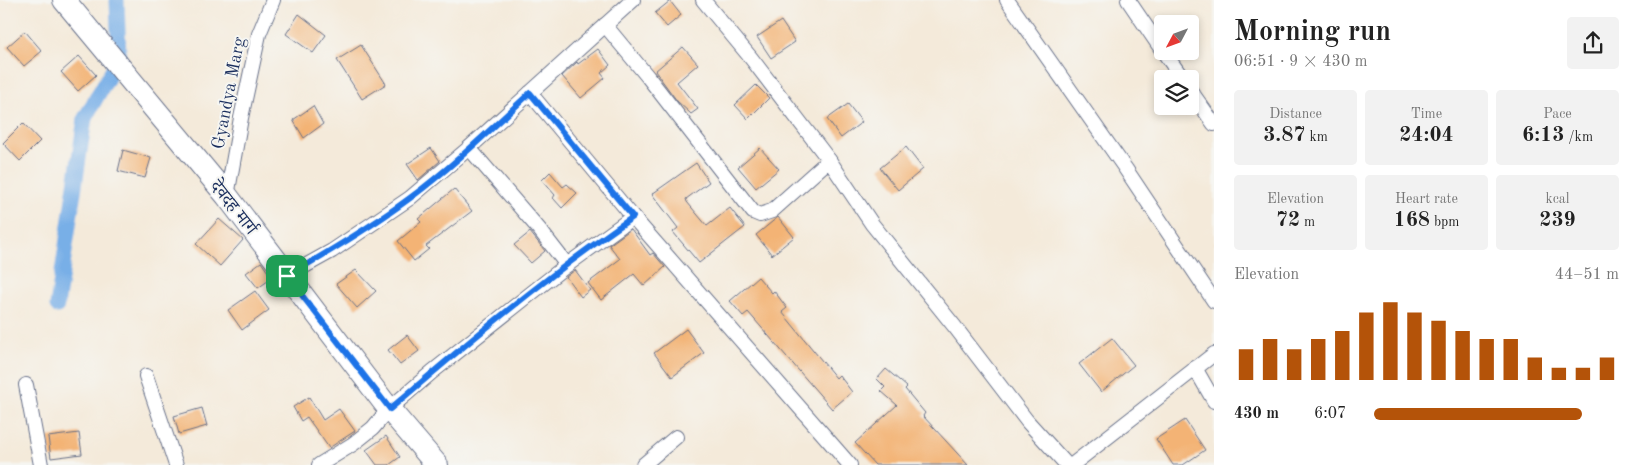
<!DOCTYPE html>
<meta charset="utf-8">
<style>
body{margin:0;font-family:"Old Standard TT","Noto Serif Devanagari",serif;background:#f2f2f2;color:#222;height:100vh;display:flex;flex-direction:column;font-size:19px;white-space:nowrap}
*{box-sizing:border-box;margin:0}
p{font-size:16px;color:#767676}
.icon{flex:none;width:28px;height:28px;fill:none;stroke:currentColor;stroke-width:2;stroke-linecap:round;stroke-linejoin:round}
.map{position:relative;flex:1;overflow:hidden}
.drawer{display:flex;flex-direction:column;background:#fff;width:425px}
.drawer>*{flex:none}
.needle{width:32px;rotate:229deg}
.buttons{position:absolute;left:1154px;top:15px;display:grid;gap:10px}
.buttons a{display:grid;place-items:center;width:45px;height:45px;border-radius:5px;background:#fff;box-shadow:0 2px 8px #0003;font-size:25px}
.pin{position:absolute;display:grid;place-items:center;width:42px;height:42px;color:#fff;margin:-21px;border-radius:10px;box-shadow:0 2px 8px #0006}
.round{display:grid;place-items:center;flex:none;width:52px;height:52px;border-radius:5px;background:#f2f2f2}
.overview{display:flex;align-items:center;justify-content:space-between;height:85px;padding:0 20px}
h1{font-size:28px;font-weight:600;line-height:38px}
.metrics{display:grid;grid-template-columns:repeat(3,1fr);gap:8px;height:85px;padding:5px 20px}
.metrics div{display:grid;align-content:center;border-radius:5px;background:#f2f2f2;text-align:center}
.metrics b{font-size:21px;font-weight:600}
.metrics small{font-size:14px;font-weight:400}
.metrics p{font-size:14px}
.chart{height:140px;padding:10px 20px}
.chart p{display:flex;justify-content:space-between}
.chart svg{width:100%;height:90px;margin-top:5px;stroke:#b45309;stroke-width:6}
ul{padding:0 20px;list-style:none;font-size:16px}
li{display:grid;grid-template-columns:80px 60px 1fr;align-items:center;height:38px}
li i{height:12px;border-radius:6px;background:#b45309}
main{display:flex;flex:1;min-height:0}
.map>svg:first-child{display:block}
.lines{fill:none;stroke-linecap:round;stroke-linejoin:round}
.canal{stroke:#78afe7;stroke-width:15}
.building{fill:#f3b374}
.minor-casing{stroke:#677089;stroke-width:16}
.primary-casing{stroke:#677089;stroke-width:24}
.minor{stroke:#fff;stroke-width:14}
.primary{stroke:#fff;stroke-width:22}
.route-casing{stroke:#fff;stroke-width:10}
.route{stroke:#1a73e8;stroke-width:6}
.labels{text-anchor:middle;stroke-width:4;stroke-linejoin:round;paint-order:stroke}
.street-label{font-size:18px;fill:#1b2f5e;stroke:#f6f6f2}
</style>
<main>
<div class="map">
<svg width="1214" height="465" viewBox="0 0 1214 465">
<rect width="100%" height="100%" fill="#f6f6f2"/>
<filter id="ink" filterUnits="userSpaceOnUse"><feTurbulence type="fractalNoise" baseFrequency=".02" numOctaves="2"/><feDisplacementMap in="SourceGraphic" scale="10" xChannelSelector="R" yChannelSelector="G"/><feConvolveMatrix kernelMatrix="1 2 1 2 8 2 1 2 1" color-interpolation-filters="sRGB"/></filter>
<filter id="wash" filterUnits="userSpaceOnUse"><feTurbulence type="fractalNoise" baseFrequency=".0096" numOctaves="4" result="noise"/><feDisplacementMap in="SourceGraphic" scale="20" xChannelSelector="R" yChannelSelector="G"/><feGaussianBlur stdDeviation="1.12" result="paint"/><feColorMatrix in="noise" values="0 0 0 0 0 0 0 0 0 0 0 0 0 0 0 0 0 1.4 0 .05"/><feComposite in="paint" operator="in"/></filter>
<g filter="url(#wash)">
<rect width="100%" height="100%" fill="#f4eada"/>
<g class="lines">
<path class="canal" d="M57,306L85,118L119,58L117,0"/>
</g>
<g id="blocks">
<g class="building">
<path d="M670,1L681,15L667,27L655,13Z"/>
<path d="M299,14L326,35L313,53L286,34Z"/>
<path d="M781,21L795,42L771,58L757,37Z"/>
<path d="M25,31L42,51L24,66L7,47Z"/>
<path d="M361,45L386,84L362,99L337,60Z"/>
<path d="M683,47L698,64L677,82L698,109L691,114L677,101L655,71Z"/>
<path d="M598,49L610,65L601,73L605,78L581,98L562,76L577,62L578,64Z"/>
<path d="M79,56L96,75L78,91L61,72Z"/>
<path d="M756,85L769,98L748,119L735,105Z"/>
<path d="M848,104L862,122L841,138L827,119Z"/>
<path d="M313,106L323,124L304,138L293,120Z"/>
<path d="M23,123L40,141L20,161L3,143Z"/>
<path d="M906,147L923,169L898,190L880,168Z"/>
<path d="M431,148L440,161L418,180L407,164Z"/>
<path d="M760,148L779,169L756,188L738,167Z"/>
<path d="M123,150L151,158L145,178L118,171Z"/>
<path d="M696,163L709,182L686,199L687,202L707,226L730,208L745,227L699,263L673,232L678,228L652,194Z"/>
<path d="M550,172L563,187L567,184L577,193L562,208L553,198L555,195L542,180Z"/>
<path d="M454,189L472,211L426,246L429,249L414,261L398,241L421,222L418,219Z"/>
<path d="M778,217L794,237L772,255L756,235Z"/>
<path d="M219,219L243,240L220,266L196,244Z"/>
<path d="M631,229L650,255L653,253L665,267L644,286L634,274L601,300L588,283L620,259L609,245Z"/>
<path d="M530,232L545,251L531,263L514,245Z"/>
<path d="M261,262L272,278L258,288L246,273Z"/>
<path d="M356,270L376,291L357,308L336,284Z"/>
<path d="M575,270L590,290L581,297L566,277Z"/>
<path d="M758,277L772,293L774,291L787,308L782,312L836,378L839,375L852,392L832,409L748,312L743,316L730,301Z"/>
<path d="M255,291L269,310L242,330L228,310Z"/>
<path d="M686,329L704,353L672,377L654,353Z"/>
<path d="M407,335L419,351L400,365L388,350Z"/>
<path d="M1112,338L1134,365L1101,392L1079,364Z"/>
<path d="M886,369L907,387L905,389L925,413L923,416L968,465H875L855,443L897,405L881,391L885,387L877,379Z"/>
<path d="M309,397L323,420L339,409L355,431L329,448L307,417L301,421L293,407Z"/>
<path d="M202,408L207,426L179,434L174,416Z"/>
<path d="M1185,420L1205,450L1183,465H1173L1156,439Z"/>
<path d="M79,433L82,454L51,458L48,437Z"/>
<path d="M386,436L400,457L389,465H377L366,450Z"/>
</g>
</g>
</g>
<g filter="url(#ink)">
<use href="#blocks" fill-opacity="0" stroke="#677089" stroke-width="1"/>
<g class="lines">
<defs>
<g id="minor">
<path d="M703,0L751,58L829,160L872,224L955,327L1027,421L1067,465"/>
<path d="M1007,0L1125,168L1214,301"/>
<path d="M1128,0L1162,50"/>
<path d="M605,25L648,77L753,212L760,215L772,211L829,160"/>
<path d="M1163,51L1183,79"/>
<path d="M1190,90L1214,124"/>
<path d="M530,93L633,217L850,465"/>
<path d="M469,148L539,229L567,265L633,217"/>
<path d="M227,196L241,118L259,34L273,0"/>
<path d="M287,276L332,251L410,198L469,148L633,0"/>
<path d="M1195,368L1214,401"/>
<path d="M146,376L176,465"/>
<path d="M26,385L41,465"/>
<path d="M319,465L353,444L373,428L389,409L432,372L567,265"/>
<path d="M643,465L676,437"/>
<path d="M1072,465L1214,354"/>
</g>
<path id="primary" d="M64,0L227,196L389,409L437,465"/>
</defs>
<use href="#minor" class="minor-casing"/>
<use href="#primary" class="primary-casing"/>
<use href="#minor" class="minor"/>
<use href="#primary" class="primary"/>
</g>
</g>
<g class="lines" filter="url(#ink)">
<defs>
<path id="route" d="M530,93L633,217C548,275 468,342 390,409L287,276C329,252 371,227 410,198C452,167 491,129 530,93Z"/>
</defs>
<use href="#route" class="route-casing"/>
<use href="#route" class="route"/>
</g>
<g class="labels">
<g class="street-label">
<text transform="translate(228 93) rotate(-79)" y="6">Gyandya Marg</text>
<text transform="translate(234 207) rotate(52)" y="6">देवदह मार्ग</text>
</g>
</g>
</svg>
<div class="buttons">
<a><svg class="needle" viewBox="-14 -14 28 28"><path d="M0-13l5 13h-10z" fill="#e53935"/><path d="M0 13l5-13h-10z" fill="#767676"/></svg></a>
<a><svg class="icon" aria-label="layers" viewBox="0 0 24 24"><path d="M12 4l9 5-9 5-9-5zM3 14l9 5 9-5"/></svg></a>
</div>
<div class="pin" style="left:287px;top:276px;background:#1e9e55"><svg class="icon" aria-label="arrive" viewBox="0 0 24 24"><path d="M6 21V4h12l-3 4 3 4H6"/></svg></div>
</div>
<section class="drawer">
<div class="overview"><div><h1>Morning run</h1><p>06:51 · 9 × 430 m</p></div><a class="round"><svg class="icon" aria-label="share" viewBox="0 0 24 24"><path d="M12 15V3M7 8l5-5 5 5M5 13v7h14v-7"/></svg></a></div>
<div class="metrics">
<div><p>Distance</p><b>3.87<small> km</small></b></div>
<div><p>Time</p><b>24:04</b></div>
<div><p>Pace</p><b>6:13<small> /km</small></b></div>
</div>
<div class="metrics">
<div><p>Elevation</p><b>72<small> m</small></b></div>
<div><p>Heart rate</p><b>168<small> bpm</small></b></div>
<div><p>kcal</p><b>239</b></div>
</div>
<div class="chart"><p><span>Elevation</span>44–51 m</p>
<svg viewBox="0 0 160 44" preserveAspectRatio="none"><path d="M5 44V29M15 44V24M25 44V29M35 44V24M45 44V20M55 44V11M65 44V6M75 44V11M85 44V15M95 44V20M105 44V24M115 44V24M125 44V33M135 44V38M145 44V38M155 44V33"/></svg>
</div>
<ul>
<li><b>430 m</b>6:07<i style="width:85%"></i></li>
</ul>
</section>
</main>
